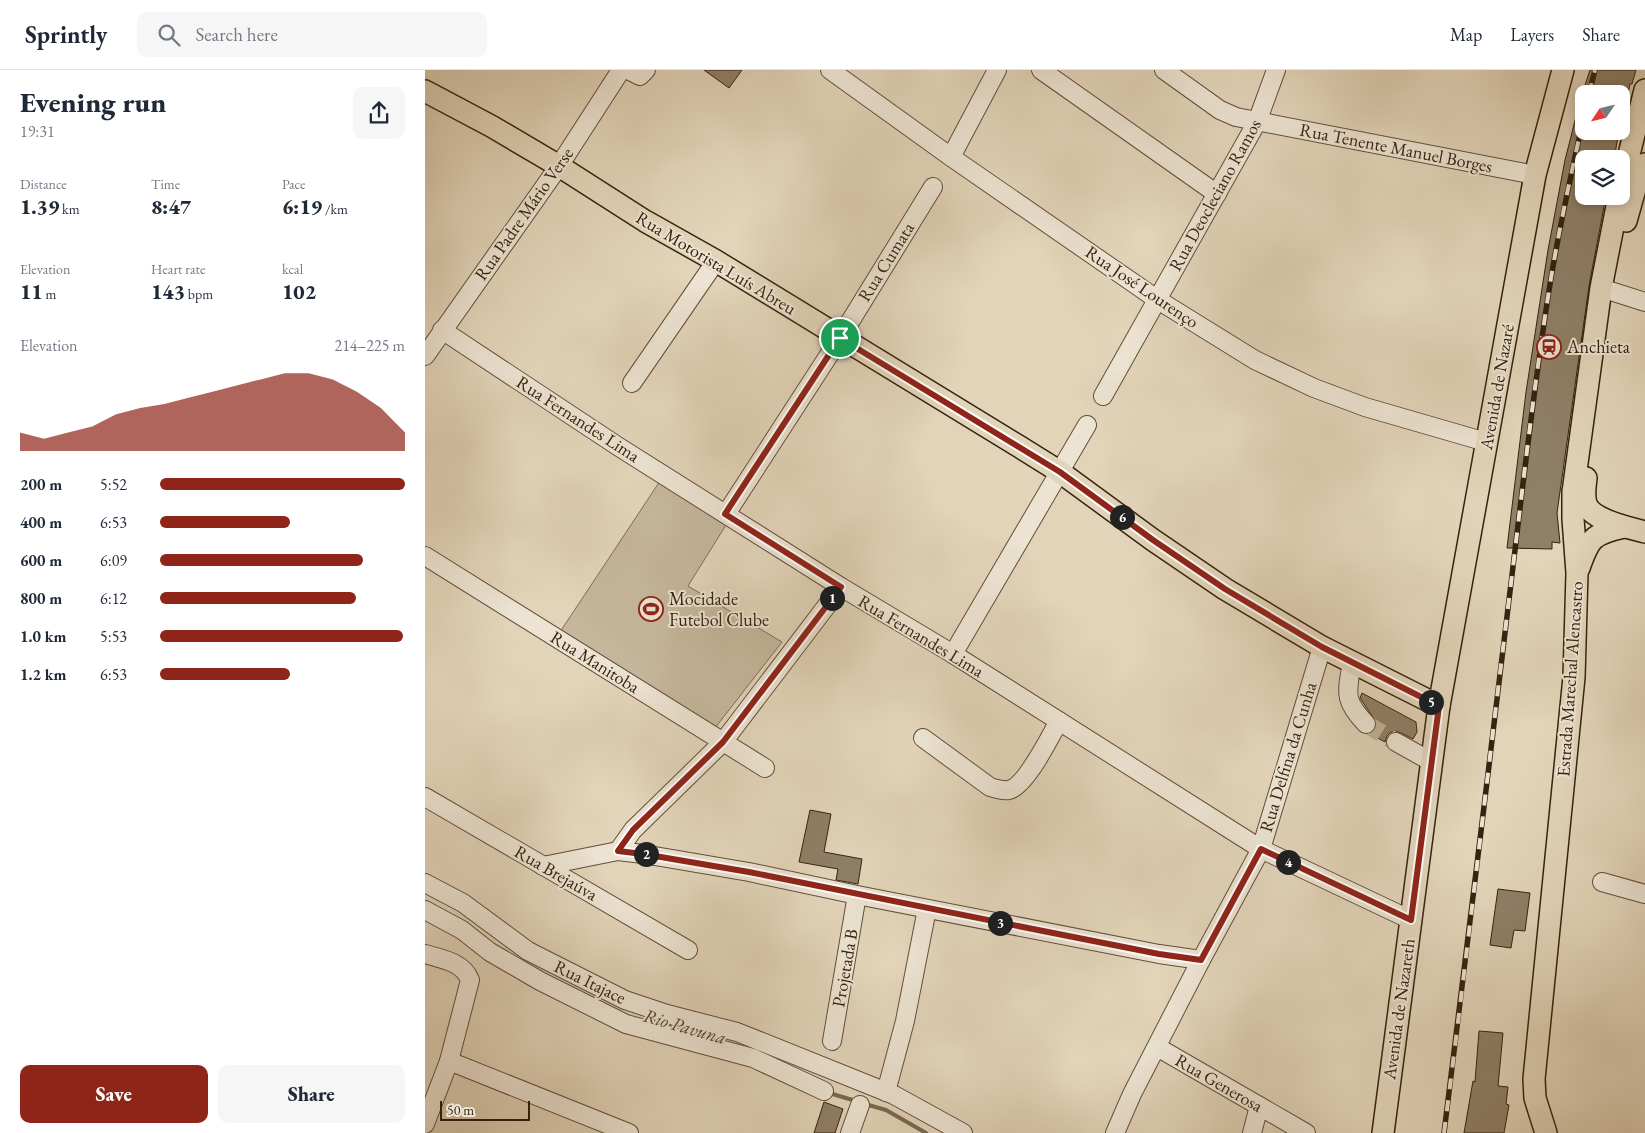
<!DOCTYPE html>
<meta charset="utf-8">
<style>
body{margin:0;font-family:"EB Garamond",serif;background:#f6f6f7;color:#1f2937;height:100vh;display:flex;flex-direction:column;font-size:19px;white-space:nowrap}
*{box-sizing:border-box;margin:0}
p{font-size:16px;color:#747a83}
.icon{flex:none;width:28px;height:28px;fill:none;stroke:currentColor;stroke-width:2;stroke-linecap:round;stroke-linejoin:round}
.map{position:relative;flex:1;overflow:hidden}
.sheet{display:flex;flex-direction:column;background:#fff;width:425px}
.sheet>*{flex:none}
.needle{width:32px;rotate:235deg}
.fabs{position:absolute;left:1150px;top:15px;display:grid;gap:10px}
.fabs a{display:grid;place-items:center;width:55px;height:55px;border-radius:10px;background:#fff;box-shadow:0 2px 8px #0003;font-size:25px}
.scale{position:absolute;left:15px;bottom:12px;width:90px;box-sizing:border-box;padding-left:5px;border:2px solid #36230e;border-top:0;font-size:14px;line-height:18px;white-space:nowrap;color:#36230e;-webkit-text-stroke:4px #ece3d2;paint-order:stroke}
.pin{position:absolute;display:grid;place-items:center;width:42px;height:42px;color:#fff;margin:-21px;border:2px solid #fff;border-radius:50%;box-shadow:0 1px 5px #0007}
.km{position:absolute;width:25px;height:25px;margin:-12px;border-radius:50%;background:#222;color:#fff;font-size:14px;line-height:25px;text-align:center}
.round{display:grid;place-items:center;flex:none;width:52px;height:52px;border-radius:10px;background:#f6f6f7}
.summary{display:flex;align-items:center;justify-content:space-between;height:85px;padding:0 20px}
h1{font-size:28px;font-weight:800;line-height:38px}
.metrics{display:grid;grid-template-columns:repeat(3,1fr);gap:8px;height:85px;padding:5px 20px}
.metrics div{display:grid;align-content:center}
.metrics b{font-size:21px;font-weight:800}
.metrics small{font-size:14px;font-weight:400}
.metrics p{font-size:14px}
.chart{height:140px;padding:10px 20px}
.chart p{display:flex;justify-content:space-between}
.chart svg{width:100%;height:90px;margin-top:5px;fill:#8f2418;opacity:.7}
.action{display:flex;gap:10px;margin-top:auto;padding:10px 20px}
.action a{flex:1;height:58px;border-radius:10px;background:#8f2418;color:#fff;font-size:20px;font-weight:800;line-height:58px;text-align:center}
.action a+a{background:#f6f6f7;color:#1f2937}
ul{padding:0 20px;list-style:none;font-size:16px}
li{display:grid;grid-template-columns:80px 60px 1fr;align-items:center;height:38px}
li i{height:12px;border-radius:6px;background:#8f2418}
header{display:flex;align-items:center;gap:30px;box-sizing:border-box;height:70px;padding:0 25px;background:#fff;border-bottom:1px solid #e0e1e3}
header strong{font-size:24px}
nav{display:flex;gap:28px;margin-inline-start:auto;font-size:18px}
.search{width:350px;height:45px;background:#f6f6f7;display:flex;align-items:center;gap:12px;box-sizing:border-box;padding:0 18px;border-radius:10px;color:#747a83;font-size:19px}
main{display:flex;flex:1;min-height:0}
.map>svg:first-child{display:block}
.green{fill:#c5b69c;stroke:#7e6c55}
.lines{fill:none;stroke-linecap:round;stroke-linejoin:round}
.stream{stroke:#7a6952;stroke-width:4}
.building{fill:#8f7f67;stroke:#36230e}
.minor-tunnel{stroke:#c0b197;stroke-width:18;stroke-dasharray:18 9;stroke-linecap:butt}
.minor-casing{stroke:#614f39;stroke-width:20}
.major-casing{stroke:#36230e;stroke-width:24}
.minor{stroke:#ece3d2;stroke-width:18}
.major{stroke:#e2d4b9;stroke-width:21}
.rail-casing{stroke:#36230e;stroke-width:5.5}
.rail{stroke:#ece3d2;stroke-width:4;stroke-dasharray:11;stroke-linecap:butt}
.route-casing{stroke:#fff;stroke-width:10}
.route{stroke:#8f2418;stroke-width:6}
.labels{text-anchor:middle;stroke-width:4;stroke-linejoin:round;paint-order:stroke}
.street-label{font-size:18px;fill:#36230e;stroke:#ece3d2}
.poi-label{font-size:18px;fill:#36230e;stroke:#ece3d2;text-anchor:start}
.water-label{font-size:19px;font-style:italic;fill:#584630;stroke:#ece3d2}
</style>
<header>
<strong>Sprintly</strong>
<div class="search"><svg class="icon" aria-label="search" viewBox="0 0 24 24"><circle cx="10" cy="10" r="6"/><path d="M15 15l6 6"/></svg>Search here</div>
<nav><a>Map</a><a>Layers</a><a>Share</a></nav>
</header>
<main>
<section class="sheet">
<div class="summary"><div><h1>Evening run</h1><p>19:31</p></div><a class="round"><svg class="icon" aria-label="share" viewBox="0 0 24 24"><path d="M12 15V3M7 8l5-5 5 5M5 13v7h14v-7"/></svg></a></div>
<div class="metrics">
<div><p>Distance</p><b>1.39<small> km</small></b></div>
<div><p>Time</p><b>8:47</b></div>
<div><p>Pace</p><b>6:19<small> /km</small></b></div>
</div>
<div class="metrics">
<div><p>Elevation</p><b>11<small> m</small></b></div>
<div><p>Heart rate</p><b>143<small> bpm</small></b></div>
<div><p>kcal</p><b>102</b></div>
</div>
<div class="chart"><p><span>Elevation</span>214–225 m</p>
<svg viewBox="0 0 160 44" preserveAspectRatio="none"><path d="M0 44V35L10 38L20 35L30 32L40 26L50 23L60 21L70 18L80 15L90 12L100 9L110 6L120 6L130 9L140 15L150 23L160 35V44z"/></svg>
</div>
<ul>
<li><b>200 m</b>5:52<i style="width:100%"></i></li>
<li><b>400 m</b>6:53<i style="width:53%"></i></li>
<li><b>600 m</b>6:09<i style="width:83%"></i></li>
<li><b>800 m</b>6:12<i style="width:80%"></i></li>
<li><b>1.0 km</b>5:53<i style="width:99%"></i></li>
<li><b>1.2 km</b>6:53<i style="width:53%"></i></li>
</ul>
<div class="action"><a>Save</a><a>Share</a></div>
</section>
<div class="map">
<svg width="1220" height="1063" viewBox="0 0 1220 1063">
<rect width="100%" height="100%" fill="#e2d4b9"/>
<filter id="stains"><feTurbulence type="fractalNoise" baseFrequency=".004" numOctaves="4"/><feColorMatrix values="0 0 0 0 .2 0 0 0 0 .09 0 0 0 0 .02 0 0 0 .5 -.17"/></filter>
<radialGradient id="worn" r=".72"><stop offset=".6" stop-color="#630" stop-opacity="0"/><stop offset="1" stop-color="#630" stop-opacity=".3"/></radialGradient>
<path class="green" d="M235,411L301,455L263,516L357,572L290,658L135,562Z"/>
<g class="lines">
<g class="stream">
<path d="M404,1023L431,1031"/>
<path d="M440,1034L461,1040L501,1063"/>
</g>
</g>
<g class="building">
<path d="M279,0H317L304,18Z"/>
<path d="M1165,0H1211L1207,14H1205L1203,24H1157Z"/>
<path d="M1155,31H1159V61H1194L1189,89H1159V126H1181L1164,216L1132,443L1135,473L1127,472V479L1082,478L1101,322L1123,180L1140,90Z"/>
<path d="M937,623L991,652L992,662L988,669L976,663L970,661L965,663L962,666L960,672L945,664L951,658V652L935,628Z"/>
<path d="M385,740L406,744L399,782L437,789L433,814L411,810L413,799L374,792Z"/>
<path d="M1073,819L1105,823L1100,861L1089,860L1086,878L1065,875Z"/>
<path d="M1054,961L1078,963L1073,1016L1083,1017L1081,1034L1084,1035L1079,1063H1039L1048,1011L1050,1012Z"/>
<path d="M399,1032L418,1039L410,1063H389Z"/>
</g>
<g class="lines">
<path class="minor-tunnel" d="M941,654L971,672"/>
<defs>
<g id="minor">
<path d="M203,0L215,6L221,0"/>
<path d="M405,0L526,87L733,230L830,290L889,318L940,337L1061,372"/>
<path d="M616,0L792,124"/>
<path d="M739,0L795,40L811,47L1110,105"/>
<path d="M526,87L572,0"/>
<path d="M1176,218L1220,232"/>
<path d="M17,260L194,377L416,517L528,584L836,779L986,850"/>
<path d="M0,286L134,96L196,0"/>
<path d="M207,313L291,191"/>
<path d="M678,326L832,52L851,0"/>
<path d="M301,444L415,268L508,117"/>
<path d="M0,486L340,698"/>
<path d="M528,584L662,355"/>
<path d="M927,592C922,623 918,630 941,654"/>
<path d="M498,668L565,717C571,719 577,721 584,720C601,716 625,667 634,651"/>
<path d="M971,672L1007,692"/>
<path d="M0,727L263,880"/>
<path d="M193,781L208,760L298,672L416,517"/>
<path d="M118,796L193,781L218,784L324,802L432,825L734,884L776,890"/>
<path d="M1177,812L1220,824"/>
<path d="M0,813L38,833L103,881L200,930L242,944L312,962L469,1025L538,1063"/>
<path d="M0,840L37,860L65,882L115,911L201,954L328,988L399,1021"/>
<path d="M0,884C17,889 38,892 45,910L24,991L0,1054"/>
<path d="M407,971L432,825"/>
<path d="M732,977L881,1063"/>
<path d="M24,991L204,1063"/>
<path d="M461,1022L480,951L502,839"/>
<path d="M425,1063L435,1035"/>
<path d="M690,1063L707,1024L776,890L836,779L897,577"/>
<path d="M827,1063L834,1036"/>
</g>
<g id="major">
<path d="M0,21L66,56L134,96L220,151L291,191L595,377L635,402L728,470L800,519L897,577L1014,636"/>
<path d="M1196,117L1220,20"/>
<path d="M1201,151L1210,119L1220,94"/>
<path d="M1161,408C1160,417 1158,428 1162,436C1170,451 1205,458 1220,462"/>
<path d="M1154,498C1164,469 1167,464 1199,457"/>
<path d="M958,1063L1014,636L1110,105L1138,0"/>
<path d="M1121,1063L1110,1028L1109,1009L1149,607L1152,503L1148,449V422L1176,218L1194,126"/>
</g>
</defs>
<use href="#minor" class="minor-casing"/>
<use href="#major" class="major-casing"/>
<use href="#minor" class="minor"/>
<use href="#major" class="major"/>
<defs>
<g id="rail">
<path d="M1164,24L1170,0"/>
<path d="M1019,1063C1043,877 1064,691 1087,505C1099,406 1110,307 1126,208C1135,154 1147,100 1159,46"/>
</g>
</defs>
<use href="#rail" class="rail-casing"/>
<use href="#rail" class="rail"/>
</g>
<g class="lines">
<defs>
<path id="route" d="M415,268L635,402L728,470L800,519L897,577L1014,636L986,850L836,779L776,890L734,884L618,861L324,802L218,784L193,781L208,760L298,672L416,517L300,444Z"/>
</defs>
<use href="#route" class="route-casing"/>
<use href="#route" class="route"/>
</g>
<defs>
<symbol id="station-ring" viewBox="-11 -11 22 22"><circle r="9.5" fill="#ece3d2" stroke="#8f2418" stroke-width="1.5"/><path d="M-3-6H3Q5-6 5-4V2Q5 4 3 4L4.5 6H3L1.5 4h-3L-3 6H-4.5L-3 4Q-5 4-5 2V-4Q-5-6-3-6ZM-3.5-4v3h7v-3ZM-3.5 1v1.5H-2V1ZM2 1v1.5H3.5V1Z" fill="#8f2418"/></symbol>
<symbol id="stadium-ring" viewBox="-11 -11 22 22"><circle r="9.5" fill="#ece3d2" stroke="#8f2418" stroke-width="1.5"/><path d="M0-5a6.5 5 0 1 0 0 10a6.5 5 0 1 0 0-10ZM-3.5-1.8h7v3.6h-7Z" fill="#8f2418"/></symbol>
</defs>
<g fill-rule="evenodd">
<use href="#station-ring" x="1110" y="263" width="28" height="28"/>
<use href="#stadium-ring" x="212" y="525" width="28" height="28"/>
</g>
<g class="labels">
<g class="street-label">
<text transform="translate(971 78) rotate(11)" y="6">Rua Tenente Manuel Borges</text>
<text transform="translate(790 125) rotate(-61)" y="6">Rua Deocleciano Ramos</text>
<text transform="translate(99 144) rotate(-55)" y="6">Rua Padre Mário Verse</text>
<text transform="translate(461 192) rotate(-58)" y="6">Rua Cumata</text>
<text transform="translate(291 193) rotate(31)" y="6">Rua Motorista Luís Abreu</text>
<text transform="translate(717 217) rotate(34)" y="6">Rua José Lourenço</text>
<text transform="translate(1072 317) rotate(-80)" y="6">Avenida de Nazaré</text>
<text transform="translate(153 349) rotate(33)" y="6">Rua Fernandes Lima</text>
<text transform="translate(496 566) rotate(31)" y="6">Rua Fernandes Lima</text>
<text transform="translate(170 592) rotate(32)" y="6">Rua Manitoba</text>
<text transform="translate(1145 609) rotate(-86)" y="6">Estrada Marechal Alencastro</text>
<text transform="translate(863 687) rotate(-73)" y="6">Rua Delfina da Cunha</text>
<text transform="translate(131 803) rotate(30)" y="6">Rua Brejaúva</text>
<text transform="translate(420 898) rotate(-80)" y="6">Projetada B</text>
<text transform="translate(165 912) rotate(26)" y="6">Rua Itajace</text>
<text transform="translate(974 939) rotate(-82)" y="6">Avenida de Nazareth</text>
<text transform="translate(794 1013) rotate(30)" y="6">Rua Generosa</text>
</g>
<g class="poi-label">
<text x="1142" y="283">Anchieta</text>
<text x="244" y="535">Mocidade<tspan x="244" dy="21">Futebol Clube</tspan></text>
</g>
<g class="water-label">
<text transform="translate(260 956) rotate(16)" y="7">Rio Pavuna</text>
</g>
</g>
<rect width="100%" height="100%" filter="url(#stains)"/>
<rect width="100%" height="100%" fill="url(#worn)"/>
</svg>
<div class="fabs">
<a><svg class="needle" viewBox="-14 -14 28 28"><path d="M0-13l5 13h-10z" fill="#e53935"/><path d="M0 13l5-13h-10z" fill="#747a83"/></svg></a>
<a><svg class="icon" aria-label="layers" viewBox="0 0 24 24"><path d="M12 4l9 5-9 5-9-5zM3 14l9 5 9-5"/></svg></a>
</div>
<div class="scale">50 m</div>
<div class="pin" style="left:415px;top:268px;background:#1e9e55"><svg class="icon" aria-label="arrive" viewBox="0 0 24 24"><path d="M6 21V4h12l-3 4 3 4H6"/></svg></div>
<b class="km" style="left:407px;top:528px">1</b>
<b class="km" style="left:221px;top:784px">2</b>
<b class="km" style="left:575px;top:853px">3</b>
<b class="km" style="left:863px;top:792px">4</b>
<b class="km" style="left:1006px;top:632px">5</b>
<b class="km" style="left:697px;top:447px">6</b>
</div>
</main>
